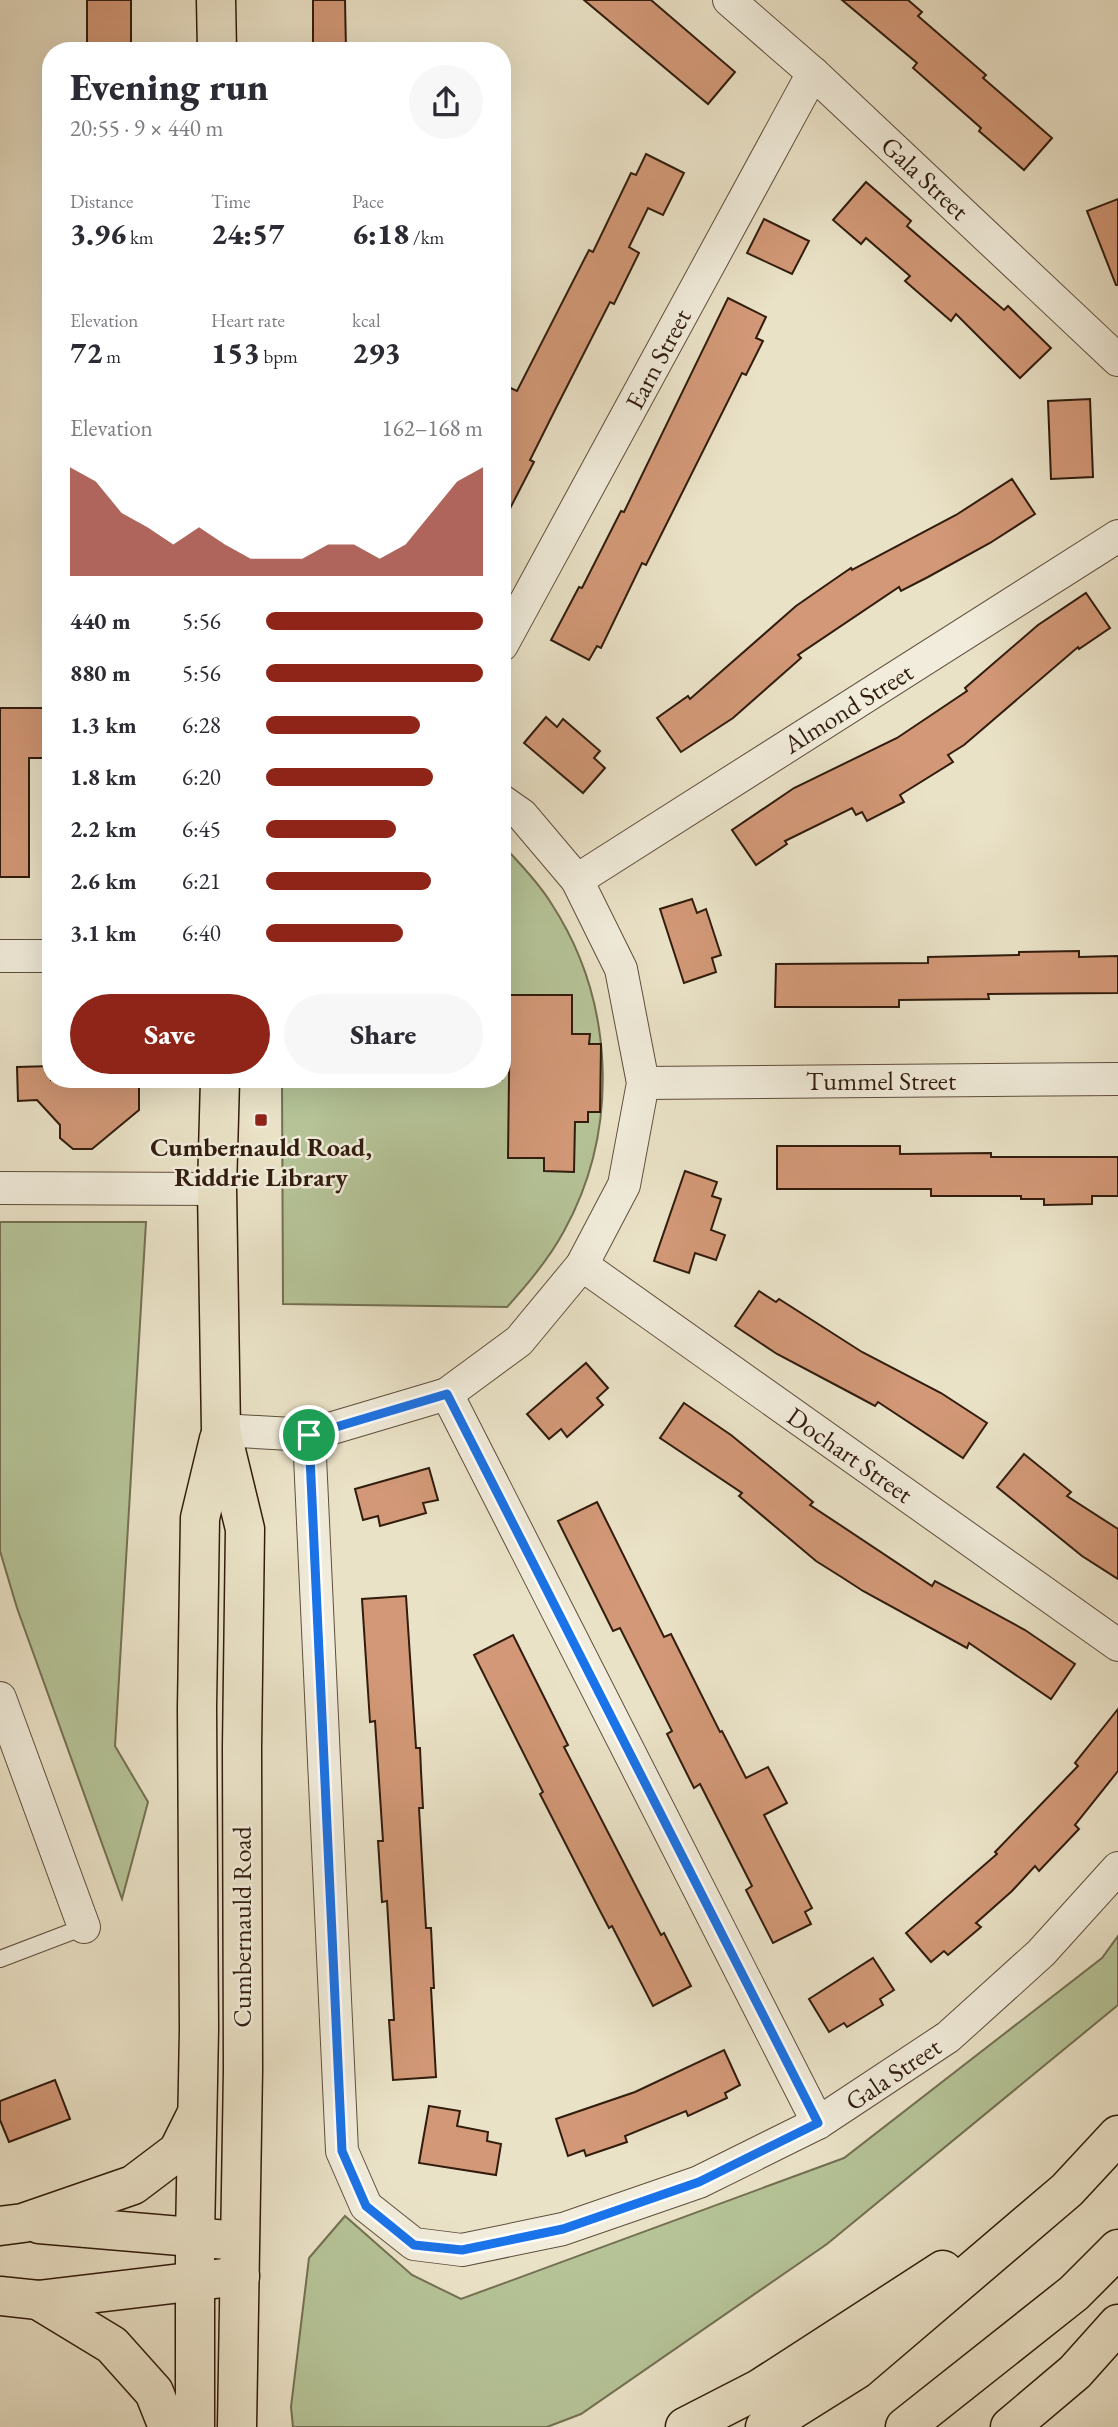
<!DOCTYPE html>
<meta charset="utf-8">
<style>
body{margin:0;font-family:"EB Garamond",serif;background:#f7f7f7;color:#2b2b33;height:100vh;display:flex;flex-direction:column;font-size:26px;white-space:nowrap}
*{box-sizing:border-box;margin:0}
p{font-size:23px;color:#7c7c81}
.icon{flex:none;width:38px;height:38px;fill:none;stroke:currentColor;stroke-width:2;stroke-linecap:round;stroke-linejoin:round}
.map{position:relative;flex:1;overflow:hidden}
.details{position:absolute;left:42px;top:42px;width:469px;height:1046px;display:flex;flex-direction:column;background:#fff;border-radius:28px;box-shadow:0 7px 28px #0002}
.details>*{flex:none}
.pin{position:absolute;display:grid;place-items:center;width:60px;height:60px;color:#fff;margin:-30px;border:4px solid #fff;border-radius:50%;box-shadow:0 2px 7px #0007}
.round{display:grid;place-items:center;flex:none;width:74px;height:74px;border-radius:37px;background:#f7f7f7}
.overview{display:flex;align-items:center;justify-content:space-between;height:119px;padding:0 28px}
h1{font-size:38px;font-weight:800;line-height:52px}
.figures{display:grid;grid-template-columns:repeat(3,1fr);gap:10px;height:119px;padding:7px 28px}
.figures div{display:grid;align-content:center}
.figures b{font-size:30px;font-weight:800}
.figures small{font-size:19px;font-weight:400}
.figures p{font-size:19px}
.chart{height:196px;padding:14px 28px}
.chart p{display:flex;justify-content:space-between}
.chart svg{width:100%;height:126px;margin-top:7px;fill:#8f2418;opacity:.7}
.primary-button{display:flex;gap:14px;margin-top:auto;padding:14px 28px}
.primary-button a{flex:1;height:80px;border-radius:42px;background:#8f2418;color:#fff;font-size:28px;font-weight:800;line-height:80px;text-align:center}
.primary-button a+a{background:#f7f7f7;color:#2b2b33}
ul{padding:0 28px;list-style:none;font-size:23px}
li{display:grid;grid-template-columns:112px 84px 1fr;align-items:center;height:52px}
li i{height:18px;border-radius:9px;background:#8f2418}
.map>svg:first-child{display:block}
.green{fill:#b5c397;stroke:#737052;stroke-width:2}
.building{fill:#d29877;stroke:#311c0d;stroke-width:2}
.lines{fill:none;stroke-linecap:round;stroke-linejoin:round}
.lane-casing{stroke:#5f4e3c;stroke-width:18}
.street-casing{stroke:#5f4e3c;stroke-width:34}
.primary-casing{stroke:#311c0d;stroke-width:41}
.highway-casing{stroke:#311c0d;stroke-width:41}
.lane{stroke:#f1ecdb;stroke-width:16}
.street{stroke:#f1ecdb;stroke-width:32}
.primary{stroke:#eae2c7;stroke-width:38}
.highway{stroke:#eae2c7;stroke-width:38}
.route-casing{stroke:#fff;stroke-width:14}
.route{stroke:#1a73e8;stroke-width:9}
.poi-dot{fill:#8f2418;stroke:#f1ecdb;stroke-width:2.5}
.labels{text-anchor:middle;stroke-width:5;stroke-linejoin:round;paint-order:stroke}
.street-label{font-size:26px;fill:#311c0d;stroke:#f1ecdb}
.poi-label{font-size:26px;font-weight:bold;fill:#311c0d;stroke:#f1ecdb}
</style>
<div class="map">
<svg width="1118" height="2427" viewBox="0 0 1118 2427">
<rect width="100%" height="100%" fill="#eae2c7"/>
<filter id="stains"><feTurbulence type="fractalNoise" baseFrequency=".00286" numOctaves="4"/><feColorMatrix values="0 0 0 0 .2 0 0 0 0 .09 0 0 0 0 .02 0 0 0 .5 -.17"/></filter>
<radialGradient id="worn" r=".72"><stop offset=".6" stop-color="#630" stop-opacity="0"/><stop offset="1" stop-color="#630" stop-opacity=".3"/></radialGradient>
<g class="green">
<path d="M502,854H511C525,869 540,885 551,903C615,1001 620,1129 564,1231C549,1259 528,1284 507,1307L283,1304L282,1080H502Z"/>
<path d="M0,1222H146L115,1746L148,1802L122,1899L17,1608L0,1551Z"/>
<path d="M1118,1936V2005L827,2244L581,2414L547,2427H293L291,2407L309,2258L345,2216L412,2275L461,2299L844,2158L1102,1958Z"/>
</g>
<g class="building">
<path d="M87,0H131V51H93V43H87Z"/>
<path d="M313,0H345L346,51H313Z"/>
<path d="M584,0H651L735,72L708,104Z"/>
<path d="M842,0H908L922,12L918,16L986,75L983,78L1052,138L1024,170L979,131L981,128L913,68L917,63Z"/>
<path d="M646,154L684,173L663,215L648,208L629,247L639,253L614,304L610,302L555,410L530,460L534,462L502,524V384L517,391L589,250L593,252L631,173L636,175Z"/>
<path d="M866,182L911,221L907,226L1004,310L1008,306L1051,348L1020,378L956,314L951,321L905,281L910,276L866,238L861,244L833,220Z"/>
<path d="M1118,199V285H1116L1087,211Z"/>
<path d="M764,219L809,241L792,274L747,253Z"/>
<path d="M728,298L766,317L756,338L763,341L746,375L742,373L646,565L642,563L601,648L597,646L589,660L551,640L579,587L582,588L621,511L624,512Z"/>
<path d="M1090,399L1093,477L1051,479L1048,401Z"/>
<path d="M1012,479L1035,514L990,543L928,577L901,591L899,587L798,655L801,658L733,718L681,752L657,718L688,696L690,699L796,606L832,581L851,568L852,570L956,515Z"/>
<path d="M1086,593L1110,628L1079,649L1078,647L964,745L948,755L953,762L900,795L904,802L867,821L862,812L856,815L852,808L785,841L787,844L756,865L732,830L794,788L897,738L967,691L965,688L1038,625Z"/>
<path d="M0,708H51V758H29V877H0Z"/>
<path d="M546,717L557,727L563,719L600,751L594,758L605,768L583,793L524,743Z"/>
<path d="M692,899L697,913L706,909L721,955L712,958L716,972L684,983L660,909Z"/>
<path d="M1079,951V957L1118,956V993L988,994L989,999L899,1000V1007H775L776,964L928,963V957L1019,955V952Z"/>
<path d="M510,995H572V1034H590L589,1044H601L600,1112H588V1122H575L574,1172L544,1171V1158H508Z"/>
<path d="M51,1066V1080H139V1110L92,1149H73L60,1138V1125L37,1100L18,1101L17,1067Z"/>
<path d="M777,1146H900V1154L991,1153V1157H1118V1196H1092V1204L1044,1205V1199H1021V1196H931V1189H777Z"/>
<path d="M685,1171L717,1182L712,1196L721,1199L711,1230L725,1235L716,1260L695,1253L689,1273L654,1261Z"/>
<path d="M759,1291L776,1302L779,1299L862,1352L941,1393L987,1423L963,1458L878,1402L875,1406L849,1392L777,1354L735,1326Z"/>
<path d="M586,1363L608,1388L597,1398L603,1405L567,1437L561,1429L549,1439L527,1414Z"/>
<path d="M684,1403L731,1435L813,1502L810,1505L932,1586L935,1581L1025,1630L1075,1664L1051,1699L969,1643L967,1648L863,1591L843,1578L816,1561L739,1496L742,1493L660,1438Z"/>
<path d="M1024,1454L1071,1492L1067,1496L1118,1529V1579L1082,1556L997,1487Z"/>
<path d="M429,1468L438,1500L423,1503L426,1513L380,1526L378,1516L363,1520L355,1489Z"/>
<path d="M597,1502L664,1637L671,1634L720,1732L722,1731L746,1778L768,1767L787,1803L764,1815L812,1908L805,1912L811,1924L773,1943L746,1890L752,1886L700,1784L694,1788L667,1734L672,1731L620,1628L613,1631L558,1521Z"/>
<path d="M406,1596L416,1748H420L421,1771L423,1808H419L426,1928H431L434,1988H431L436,2077L393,2080L389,2020H394L387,1901L382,1902L378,1841H383L375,1721L370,1722L362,1599Z"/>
<path d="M513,1635L568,1745L564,1747L661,1935L664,1933L691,1986L653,2006L612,1926L609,1928L598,1907L540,1794L543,1792L474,1655Z"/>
<path d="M1118,1709V1771L1075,1825L1079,1829L1039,1871L1035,1866L1012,1891L976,1923L981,1927L948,1955L944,1951L931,1962L906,1933L997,1854L995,1852L1078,1766L1075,1763Z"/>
<path d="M873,1958L894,1990L880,1999L883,2005L847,2027L844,2023L829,2032L809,1999Z"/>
<path d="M724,2050L740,2085L725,2093L727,2098L688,2116L686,2111L625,2136L627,2142L586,2156L584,2150L568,2156L556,2119L635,2092Z"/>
<path d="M55,2080L70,2119L9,2142L0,2120V2101Z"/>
<path d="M429,2106L460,2111L457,2126L488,2132L487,2141L501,2144L496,2175L419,2163Z"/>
</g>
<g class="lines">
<defs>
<path id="lane" d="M0,1959L84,1927"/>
<g id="street">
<path d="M729,0L813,73L1118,360"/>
<path d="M502,645L813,73"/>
<path d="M577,880L1118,536"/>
<path d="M0,956H51"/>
<path d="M643,1083L1118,1079"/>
<path d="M0,1188L217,1189"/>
<path d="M582,1265L1118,1645"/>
<path d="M447,1394L818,2123"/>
<path d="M221,1430L309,1435L447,1394L519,1341L582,1265L624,1185L643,1083L621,969L577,880L522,815L502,801"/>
<path d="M309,1435L342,2151L366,2206L414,2244L462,2250L563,2229L699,2182L818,2123L948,2037L1041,1953L1118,1868"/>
<path d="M0,1698L84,1927"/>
</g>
<g id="primary">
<path d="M216,0L217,51"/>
<path d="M220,1080L217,1189L221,1430L245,1529L242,1747L243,2070L237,2427"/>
<path d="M195,2427V2238L199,2029L197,1708L200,1518L219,1439"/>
</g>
<g id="highway">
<path d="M39,2224L239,2241"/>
<path d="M0,2226L23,2223L133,2185L178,2151L196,2115"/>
<path d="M0,2296L38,2300L240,2276"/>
<path d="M38,2300L112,2345L154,2392L168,2427"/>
<path d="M685,2427L759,2389L943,2270"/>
<path d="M765,2427L856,2370L1067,2190L1118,2135"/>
<path d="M905,2427L1074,2293L1118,2249"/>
<path d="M1010,2427L1075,2372L1118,2324"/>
</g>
</defs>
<use href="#lane" class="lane-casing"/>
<use href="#street" class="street-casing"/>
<use href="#primary" class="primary-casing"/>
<use href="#highway" class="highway-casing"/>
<use href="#lane" class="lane"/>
<use href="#street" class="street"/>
<use href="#primary" class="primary"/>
<use href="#highway" class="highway"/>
</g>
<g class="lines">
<defs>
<path id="route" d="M447,1394L818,2123L699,2182L563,2229L462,2250L414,2245L366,2206L342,2151L309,1435Z"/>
</defs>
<use href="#route" class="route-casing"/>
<use href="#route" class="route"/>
</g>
<rect class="poi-dot" x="254" y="1113" width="14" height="14" rx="3.5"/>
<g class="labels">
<g class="street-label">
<text transform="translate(925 178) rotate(43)" y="9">Gala Street</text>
<text transform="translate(658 359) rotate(-62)" y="9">Earn Street</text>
<text transform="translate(848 708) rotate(-32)" y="9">Almond Street</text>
<text x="881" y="1090">Tummel Street</text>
<text transform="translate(850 1455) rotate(35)" y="9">Dochart Street</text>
<text transform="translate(242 1927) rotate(-90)" y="9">Cumbernauld Road</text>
<text transform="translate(893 2074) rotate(-34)" y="9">Gala Street</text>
</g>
<g class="poi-label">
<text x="261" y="1156">Cumbernauld Road,<tspan x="261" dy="30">Riddrie Library</tspan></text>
</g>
</g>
<rect width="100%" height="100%" filter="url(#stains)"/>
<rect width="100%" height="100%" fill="url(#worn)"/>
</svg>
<div class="pin" style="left:309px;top:1435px;background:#1e9e55"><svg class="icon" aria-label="arrive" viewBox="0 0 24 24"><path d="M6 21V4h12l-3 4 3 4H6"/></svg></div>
<section class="details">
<div class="overview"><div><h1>Evening run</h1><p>20:55 · 9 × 440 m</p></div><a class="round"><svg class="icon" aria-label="share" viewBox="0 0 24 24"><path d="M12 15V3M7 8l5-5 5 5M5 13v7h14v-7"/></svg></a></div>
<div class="figures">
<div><p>Distance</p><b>3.96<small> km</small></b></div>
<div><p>Time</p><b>24:57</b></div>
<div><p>Pace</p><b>6:18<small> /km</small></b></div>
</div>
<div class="figures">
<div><p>Elevation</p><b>72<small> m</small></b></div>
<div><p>Heart rate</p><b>153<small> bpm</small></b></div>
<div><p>kcal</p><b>293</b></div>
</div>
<div class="chart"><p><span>Elevation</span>162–168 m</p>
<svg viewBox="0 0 160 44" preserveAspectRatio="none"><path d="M0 44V6L10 11L20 22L30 27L40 33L50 27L60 33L70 38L80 38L90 38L100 33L110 33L120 38L130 33L140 22L150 11L160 6V44z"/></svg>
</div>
<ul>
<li><b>440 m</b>5:56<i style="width:100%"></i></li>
<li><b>880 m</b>5:56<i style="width:100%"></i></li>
<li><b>1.3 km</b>6:28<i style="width:71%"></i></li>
<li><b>1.8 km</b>6:20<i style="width:77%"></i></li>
<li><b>2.2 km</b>6:45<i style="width:60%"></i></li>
<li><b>2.6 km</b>6:21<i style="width:76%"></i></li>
<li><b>3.1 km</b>6:40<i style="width:63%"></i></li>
</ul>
<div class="primary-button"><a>Save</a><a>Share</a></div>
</section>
</div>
